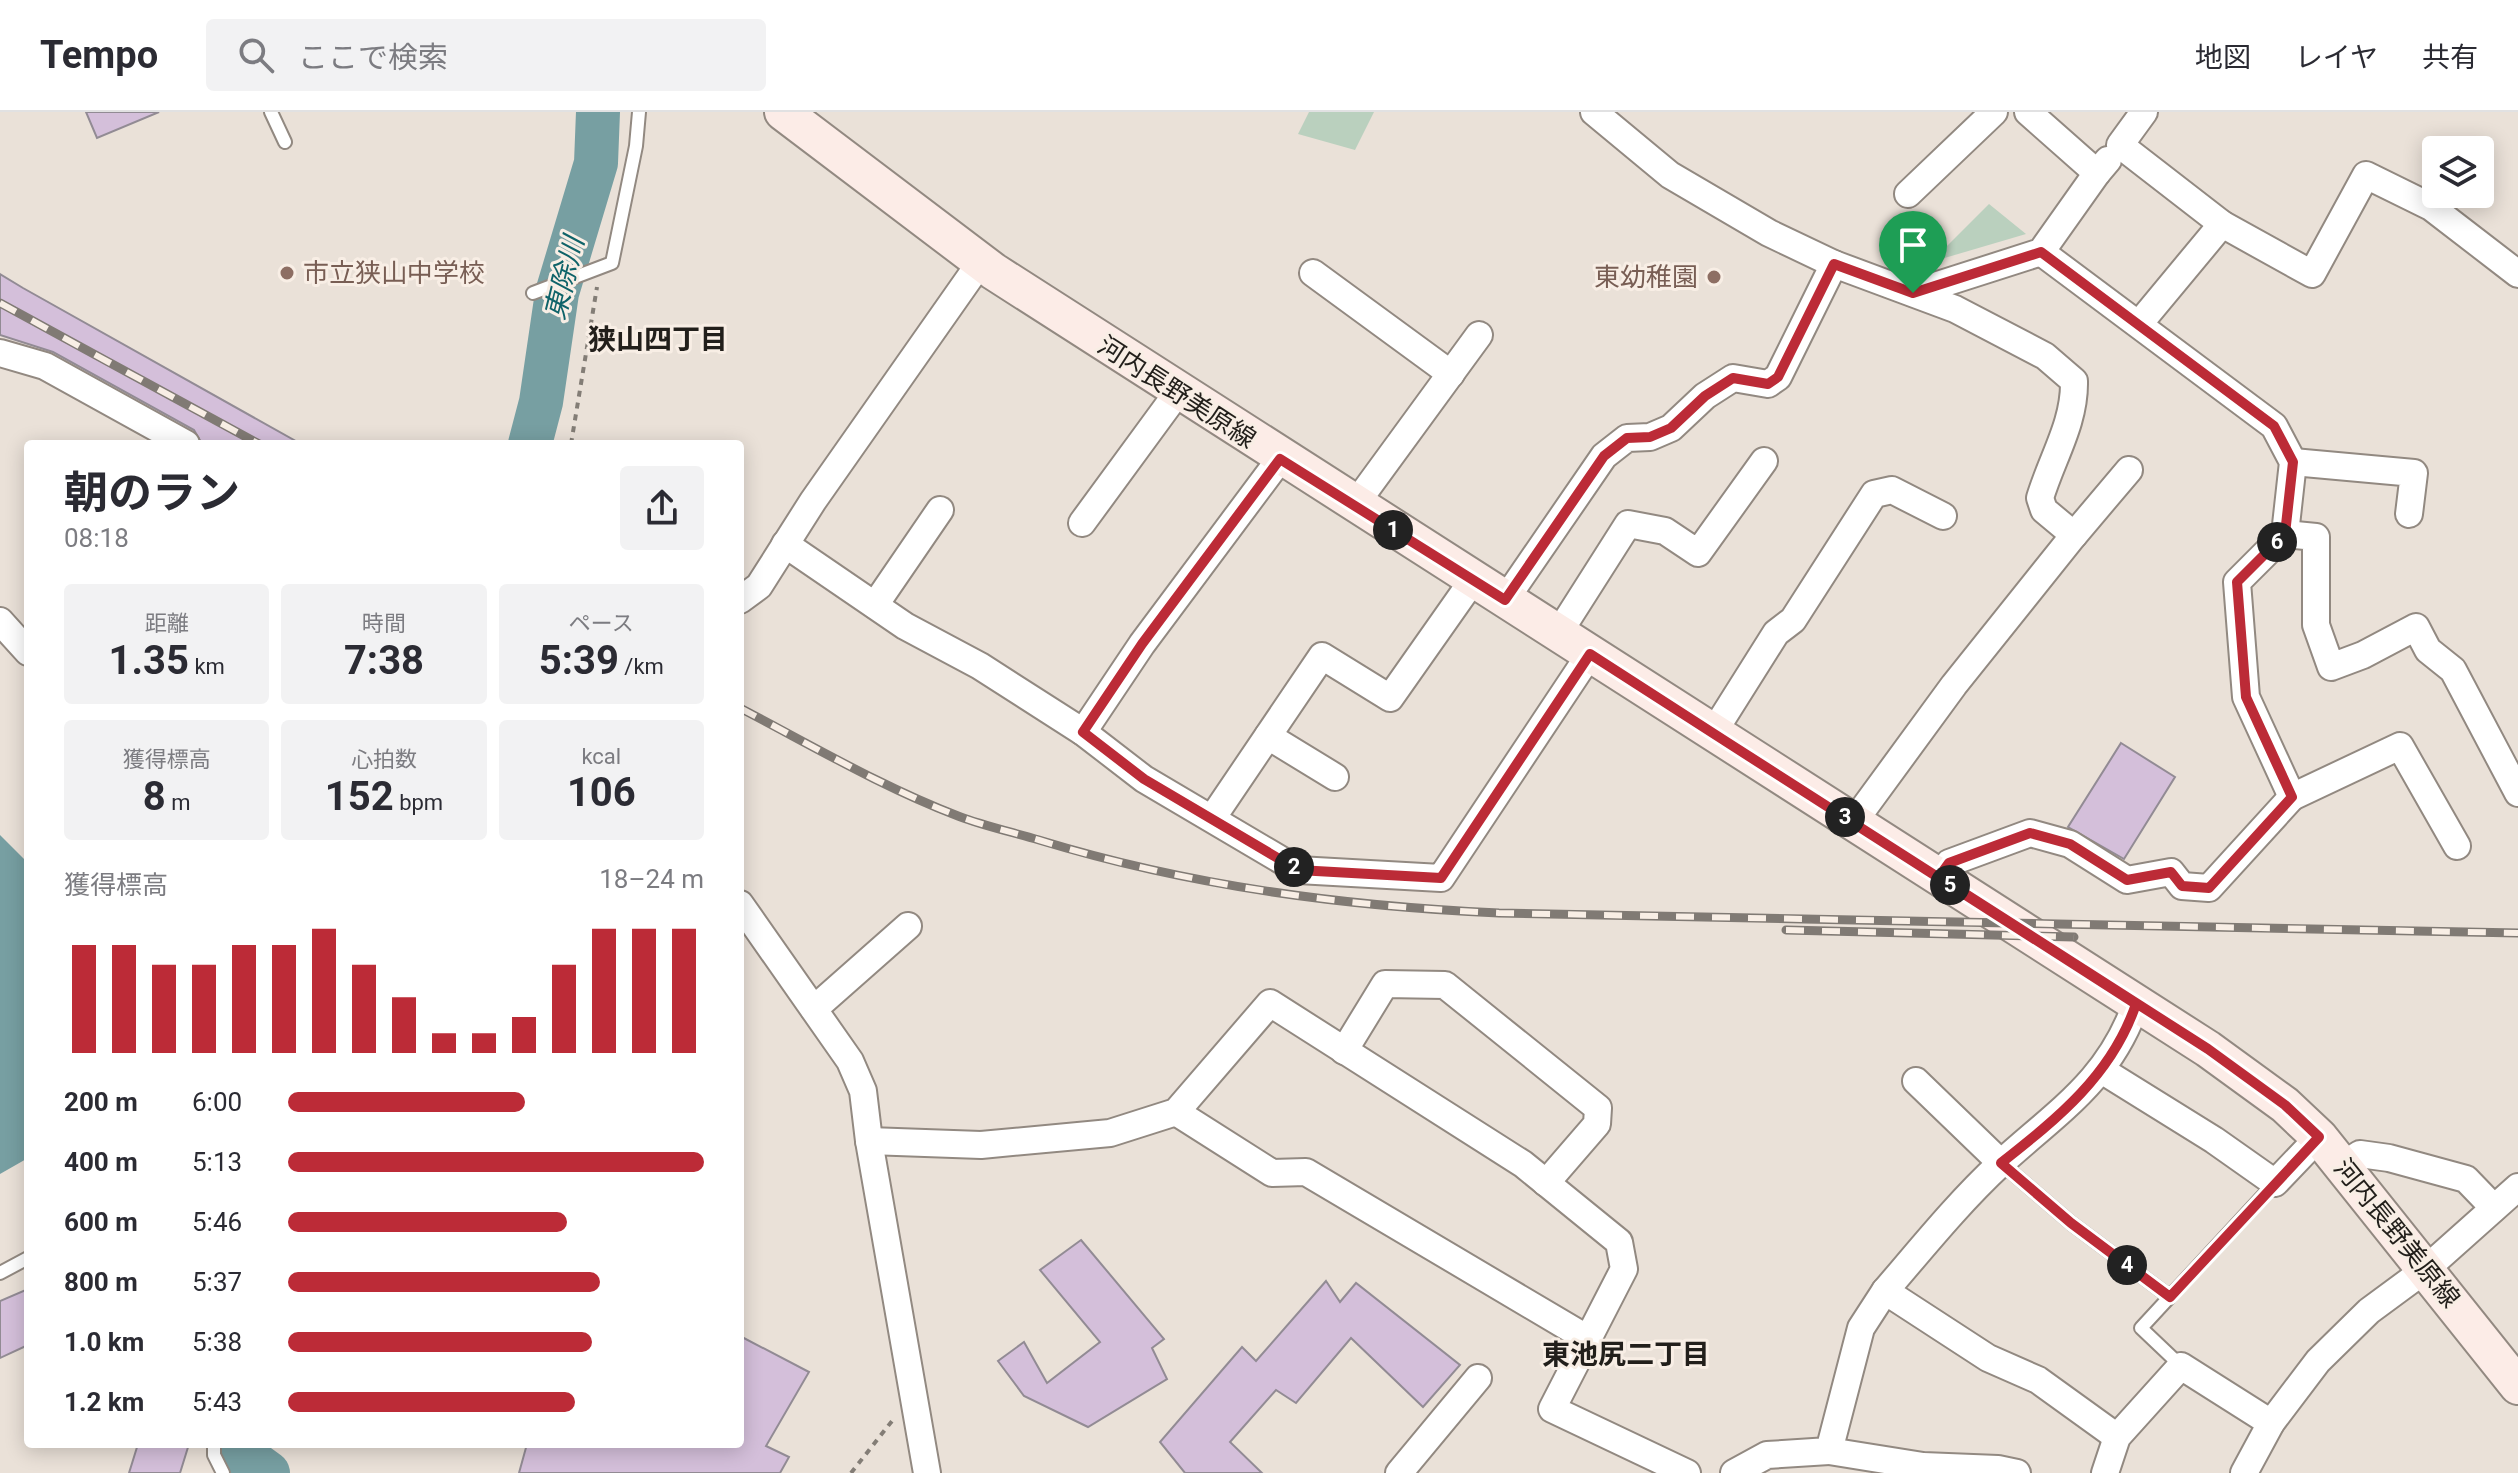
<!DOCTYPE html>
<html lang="ja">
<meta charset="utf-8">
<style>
body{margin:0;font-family:Roboto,"Noto Sans JP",sans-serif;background:#f2f2f3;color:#2b2b33;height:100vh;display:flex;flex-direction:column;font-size:30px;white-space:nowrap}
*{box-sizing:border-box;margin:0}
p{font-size:26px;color:#7c7c81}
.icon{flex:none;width:44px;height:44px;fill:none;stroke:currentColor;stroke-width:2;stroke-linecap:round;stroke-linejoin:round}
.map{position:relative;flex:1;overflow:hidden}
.details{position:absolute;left:24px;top:328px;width:720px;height:1008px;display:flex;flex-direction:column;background:#fff;border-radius:8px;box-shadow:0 4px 20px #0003}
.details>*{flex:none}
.tools{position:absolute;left:2422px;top:24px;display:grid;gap:16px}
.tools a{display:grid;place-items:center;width:72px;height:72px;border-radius:8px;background:#fff;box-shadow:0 4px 20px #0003;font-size:40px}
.pin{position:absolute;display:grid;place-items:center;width:68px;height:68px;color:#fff;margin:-82px -34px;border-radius:50% 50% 50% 0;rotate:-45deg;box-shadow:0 0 8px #0007}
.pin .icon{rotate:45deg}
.km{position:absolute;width:40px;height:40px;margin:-20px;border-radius:50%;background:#222;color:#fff;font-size:22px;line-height:40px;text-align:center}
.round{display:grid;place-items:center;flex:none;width:84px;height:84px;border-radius:8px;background:#f2f2f3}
.headline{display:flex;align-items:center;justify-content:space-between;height:136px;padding:0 40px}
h1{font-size:44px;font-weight:700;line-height:60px}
.figures{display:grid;grid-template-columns:repeat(3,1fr);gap:12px;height:136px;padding:8px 40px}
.figures div{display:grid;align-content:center;border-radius:8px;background:#f2f2f3;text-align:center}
.figures b{font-size:40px;font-weight:700}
.figures small{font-size:22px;font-weight:400}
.figures p{font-size:22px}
.chart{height:224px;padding:16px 40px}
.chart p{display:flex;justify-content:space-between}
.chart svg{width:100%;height:144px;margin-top:8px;stroke:#bc2b37;stroke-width:6}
ul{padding:0 40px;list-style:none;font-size:26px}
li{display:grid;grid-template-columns:128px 96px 1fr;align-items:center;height:60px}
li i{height:20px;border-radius:10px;background:#bc2b37}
header{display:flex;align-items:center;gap:48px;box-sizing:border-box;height:112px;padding:0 40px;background:#fff;border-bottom:2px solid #e1e1e2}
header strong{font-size:38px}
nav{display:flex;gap:44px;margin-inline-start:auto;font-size:28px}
.search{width:560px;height:72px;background:#f2f2f3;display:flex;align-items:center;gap:20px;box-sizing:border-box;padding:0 28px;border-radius:8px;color:#7c7c81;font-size:30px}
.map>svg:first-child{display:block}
.green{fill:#bad0be}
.water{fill:#779fa2}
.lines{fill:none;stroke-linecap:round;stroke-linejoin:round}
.river{stroke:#779fa2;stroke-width:44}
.building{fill:#d4bfda;stroke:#928b94;stroke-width:2}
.service-casing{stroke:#928981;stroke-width:16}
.minor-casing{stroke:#928981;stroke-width:30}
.secondary-casing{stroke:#928981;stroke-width:40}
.path{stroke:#837d76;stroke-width:4;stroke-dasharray:6 6;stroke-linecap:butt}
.service{stroke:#fff;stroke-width:12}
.minor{stroke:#fff;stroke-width:26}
.secondary{stroke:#fcece7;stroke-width:36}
.rail-casing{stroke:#807a74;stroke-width:9}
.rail{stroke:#f8eee5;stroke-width:6;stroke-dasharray:18;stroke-linecap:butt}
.route-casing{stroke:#fff;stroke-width:16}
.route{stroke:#bc2b37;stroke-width:10}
.education-dot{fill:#8d6e63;stroke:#f8eee5;stroke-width:3}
.labels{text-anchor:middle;stroke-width:6;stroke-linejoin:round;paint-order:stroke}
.education-label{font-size:26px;fill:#785e54;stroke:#f8eee5;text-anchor:start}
.street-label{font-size:26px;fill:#221f1b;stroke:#f8eee5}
.water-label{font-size:28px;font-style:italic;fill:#0f6369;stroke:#f8eee5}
.neighbourhood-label{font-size:28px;font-weight:bold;fill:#221f1b;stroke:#f8eee5}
</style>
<header>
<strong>Tempo</strong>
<div class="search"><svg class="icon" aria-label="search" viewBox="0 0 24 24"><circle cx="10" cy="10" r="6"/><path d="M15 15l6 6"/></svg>ここで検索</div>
<nav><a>地図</a><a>レイヤ</a><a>共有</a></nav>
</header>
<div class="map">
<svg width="2518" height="1361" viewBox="0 0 2518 1361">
<rect width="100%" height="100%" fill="#eae1d8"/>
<g class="green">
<path d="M1309,0H1374L1355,38L1298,22Z"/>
<path d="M1989,92L2026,122L1931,150Z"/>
</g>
<path class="water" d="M0,723L28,751V1046L0,1062Z"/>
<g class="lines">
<g class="river">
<path d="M530,332L541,290L557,181L596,51L598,0"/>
<path d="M240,1332L246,1345L268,1361"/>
</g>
</g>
<g class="building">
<path d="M86,0H159L97,26Z"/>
<path d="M0,162L23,176L301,332H202L194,318L53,240L0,223Z"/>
<path d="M2121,631L2175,665L2124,747L2068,715Z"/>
<path d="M1081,1128L1164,1227L1152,1236L1167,1267L1088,1315L1024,1284L998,1249L1024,1230L1047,1271L1100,1230L1040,1158Z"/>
<path d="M1326,1169L1340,1190L1356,1171L1460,1253L1423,1295L1351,1226L1296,1291L1276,1278L1230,1330L1262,1361H1185L1160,1330L1242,1235L1256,1249Z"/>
<path d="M28,1177V1233L0,1246V1189Z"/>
<path d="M740,1224L809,1260L766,1334L789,1345L780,1361H519L527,1332H740Z"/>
<path d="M138,1332H189L180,1361H129Z"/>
</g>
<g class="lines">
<defs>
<g id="service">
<path d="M271,0L285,30"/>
<path d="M533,181L612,151L636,34L639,0"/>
<path d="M2001,1051L2071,1111L2170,1185"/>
<path d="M0,1161L28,1146"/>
<path d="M2181,1254L2141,1216L2275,1071"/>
<path d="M214,1332V1343L223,1361"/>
</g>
<g id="minor">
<path d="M1594,0L1670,63L1769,121L1834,152L1955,197L2045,244L2074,269C2075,311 2052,346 2040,386L2044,398L2074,423L1954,573L1853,711"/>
<path d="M2028,0L2097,61L2108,48"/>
<path d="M2144,0L2120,33L2222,112L2312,162L2366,63L2431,95L2518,162"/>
<path d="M1908,82L1994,0"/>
<path d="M2041,140L2274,314L2293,350L2285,422L2237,470L2246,585L2292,685L2400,634L2457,734"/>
<path d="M1313,161L1451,262"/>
<path d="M1913,181L2041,140L2097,61"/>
<path d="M2139,212L2222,112"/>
<path d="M0,241L45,254L186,332"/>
<path d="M2293,350L2414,361L2409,402"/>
<path d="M1354,394L1479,223"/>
<path d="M1082,411L1178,280"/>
<path d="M2285,422L2316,425V513L2331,555L2363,543L2416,515L2428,538L2453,558L2518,681"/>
<path d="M2074,423L2129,358"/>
<path d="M785,432L905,514L980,554L1083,620L1144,667L1298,758L1441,766L1590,542"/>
<path d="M740,488L759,474L813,389L980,151"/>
<path d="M1505,488L1604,344L1627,326L1650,325L1671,316L1705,284L1733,266L1768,272L1778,265L1834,152"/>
<path d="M875,493L940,398"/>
<path d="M0,509L28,540"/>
<path d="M1558,522L1628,412L1665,419L1698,441L1764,349"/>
<path d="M1083,620L1142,532L1280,347"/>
<path d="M1713,621L1776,521L1793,508L1874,382L1892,378L1943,404"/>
<path d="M1268,624L1335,665"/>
<path d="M1213,705L1322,544L1390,586L1473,468"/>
<path d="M1939,765L1949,751L2030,721L2070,732L2127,768L2171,760L2182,774L2209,776L2292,685"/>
<path d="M740,792L850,949L863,979L869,1029L927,1361"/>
<path d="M814,897L908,814"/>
<path d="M1344,939L1385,872L1445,873L1598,996L1597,1012L1546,1071"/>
<path d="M2103,959L2214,1028L2275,1071L2319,1025"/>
<path d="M1916,969L2001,1051"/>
<path d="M1176,1000L1272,1061L1306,1060L1588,1227"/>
<path d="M869,1029L981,1033L1110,1021L1176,1000L1270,891L1523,1052L1619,1130L1624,1157L1552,1297L1687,1361"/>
<path d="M2343,1053L2360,1042L2389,1046L2466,1067L2494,1096"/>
<path d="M2117,1325L2038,1268L1988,1246L1885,1179C1922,1136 1958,1091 2000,1052C2057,1000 2109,969 2136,892"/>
<path d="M1829,1339L1923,1354L1998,1357L2017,1361"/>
<path d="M1399,1361L1478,1266"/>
<path d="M1734,1361L1767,1343L1829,1339L1861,1216L1885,1179"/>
<path d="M2105,1361L2117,1325L2181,1254L2271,1311"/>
<path d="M2244,1361L2271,1311L2318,1249L2369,1199L2426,1157L2518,1075"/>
</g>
<path id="secondary" d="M783,0L993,159L2208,937L2285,993L2319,1025L2518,1274"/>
</defs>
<use href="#service" class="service-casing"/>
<use href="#minor" class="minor-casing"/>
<use href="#secondary" class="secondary-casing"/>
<g class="path">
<path d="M571,332L597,175"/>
<path d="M851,1361L892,1309"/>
</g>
<use href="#service" class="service"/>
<use href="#minor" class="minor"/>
<use href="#secondary" class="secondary"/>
<defs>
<g id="rail">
<path d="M0,191L259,332"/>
<path d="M740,596C811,633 882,675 958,704C984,714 1012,720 1039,728C1190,774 1342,794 1499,801L2518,821"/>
<path d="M1786,818L2074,825"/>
</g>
</defs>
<use href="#rail" class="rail-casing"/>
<use href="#rail" class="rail"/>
</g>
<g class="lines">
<defs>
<path id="route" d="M1913,181L1834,152L1778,265L1768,272L1733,266L1705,284L1671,316L1650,325L1627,326L1604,344L1505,488L1280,347L1142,532L1083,620L1144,667L1298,758L1441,766L1590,542C1772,659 1954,777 2136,892C2112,963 2058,1006 2001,1051L2071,1111L2170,1185L2319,1025L2285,993L2208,937L1939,765L1949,751L2030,721L2070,732L2127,768L2171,760L2182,774L2209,776L2292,685L2246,585L2237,470L2285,422L2293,350L2274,314L2041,140L1913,181"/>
</defs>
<use href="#route" class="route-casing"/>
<use href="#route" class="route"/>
</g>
<g class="education-dot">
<circle cx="287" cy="161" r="8"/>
<circle cx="1714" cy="165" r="8"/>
</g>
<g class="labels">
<g class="education-label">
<text x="303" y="170">市立狭山中学校</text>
<text x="1698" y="174" text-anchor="end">東幼稚園</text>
</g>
<g class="street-label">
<text transform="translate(1177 280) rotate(33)" y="9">河内長野美原線</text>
<text transform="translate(2397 1121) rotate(51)" y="9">河内長野美原線</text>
</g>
<g class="water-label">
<text transform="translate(564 166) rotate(-76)" y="10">東除川</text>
</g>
<g class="neighbourhood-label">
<text x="658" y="237">狭山四丁目</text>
<text x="1626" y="1252">東池尻二丁目</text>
</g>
</g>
</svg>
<div class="tools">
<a><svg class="icon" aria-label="layers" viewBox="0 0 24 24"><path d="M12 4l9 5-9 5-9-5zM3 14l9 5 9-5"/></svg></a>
</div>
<div class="pin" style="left:1913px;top:181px;background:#1e9e55"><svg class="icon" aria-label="arrive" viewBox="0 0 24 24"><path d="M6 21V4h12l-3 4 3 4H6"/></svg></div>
<b class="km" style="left:1393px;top:418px">1</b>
<b class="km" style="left:1294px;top:755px">2</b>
<b class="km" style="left:1845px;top:705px">3</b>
<b class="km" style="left:2127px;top:1153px">4</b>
<b class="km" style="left:1950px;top:773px">5</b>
<b class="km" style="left:2277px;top:430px">6</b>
<section class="details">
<div class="headline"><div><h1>朝のラン</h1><p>08:18</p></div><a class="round"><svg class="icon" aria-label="share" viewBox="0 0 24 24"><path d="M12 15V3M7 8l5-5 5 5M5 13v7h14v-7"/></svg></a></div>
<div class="figures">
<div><p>距離</p><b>1.35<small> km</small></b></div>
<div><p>時間</p><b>7:38</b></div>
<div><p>ペース</p><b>5:39<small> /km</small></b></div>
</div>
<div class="figures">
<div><p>獲得標高</p><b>8<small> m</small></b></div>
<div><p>心拍数</p><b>152<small> bpm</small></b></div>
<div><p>kcal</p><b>106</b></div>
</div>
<div class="chart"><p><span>獲得標高</span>18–24 m</p>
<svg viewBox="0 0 160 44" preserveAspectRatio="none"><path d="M5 44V11M15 44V11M25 44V17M35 44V17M45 44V11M55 44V11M65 44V6M75 44V17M85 44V27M95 44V38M105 44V38M115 44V33M125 44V17M135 44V6M145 44V6M155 44V6"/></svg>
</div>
<ul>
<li><b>200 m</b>6:00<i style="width:57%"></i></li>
<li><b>400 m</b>5:13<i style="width:100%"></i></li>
<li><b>600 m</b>5:46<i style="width:67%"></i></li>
<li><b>800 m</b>5:37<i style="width:75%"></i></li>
<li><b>1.0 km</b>5:38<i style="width:73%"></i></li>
<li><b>1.2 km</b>5:43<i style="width:69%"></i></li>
</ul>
</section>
</div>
